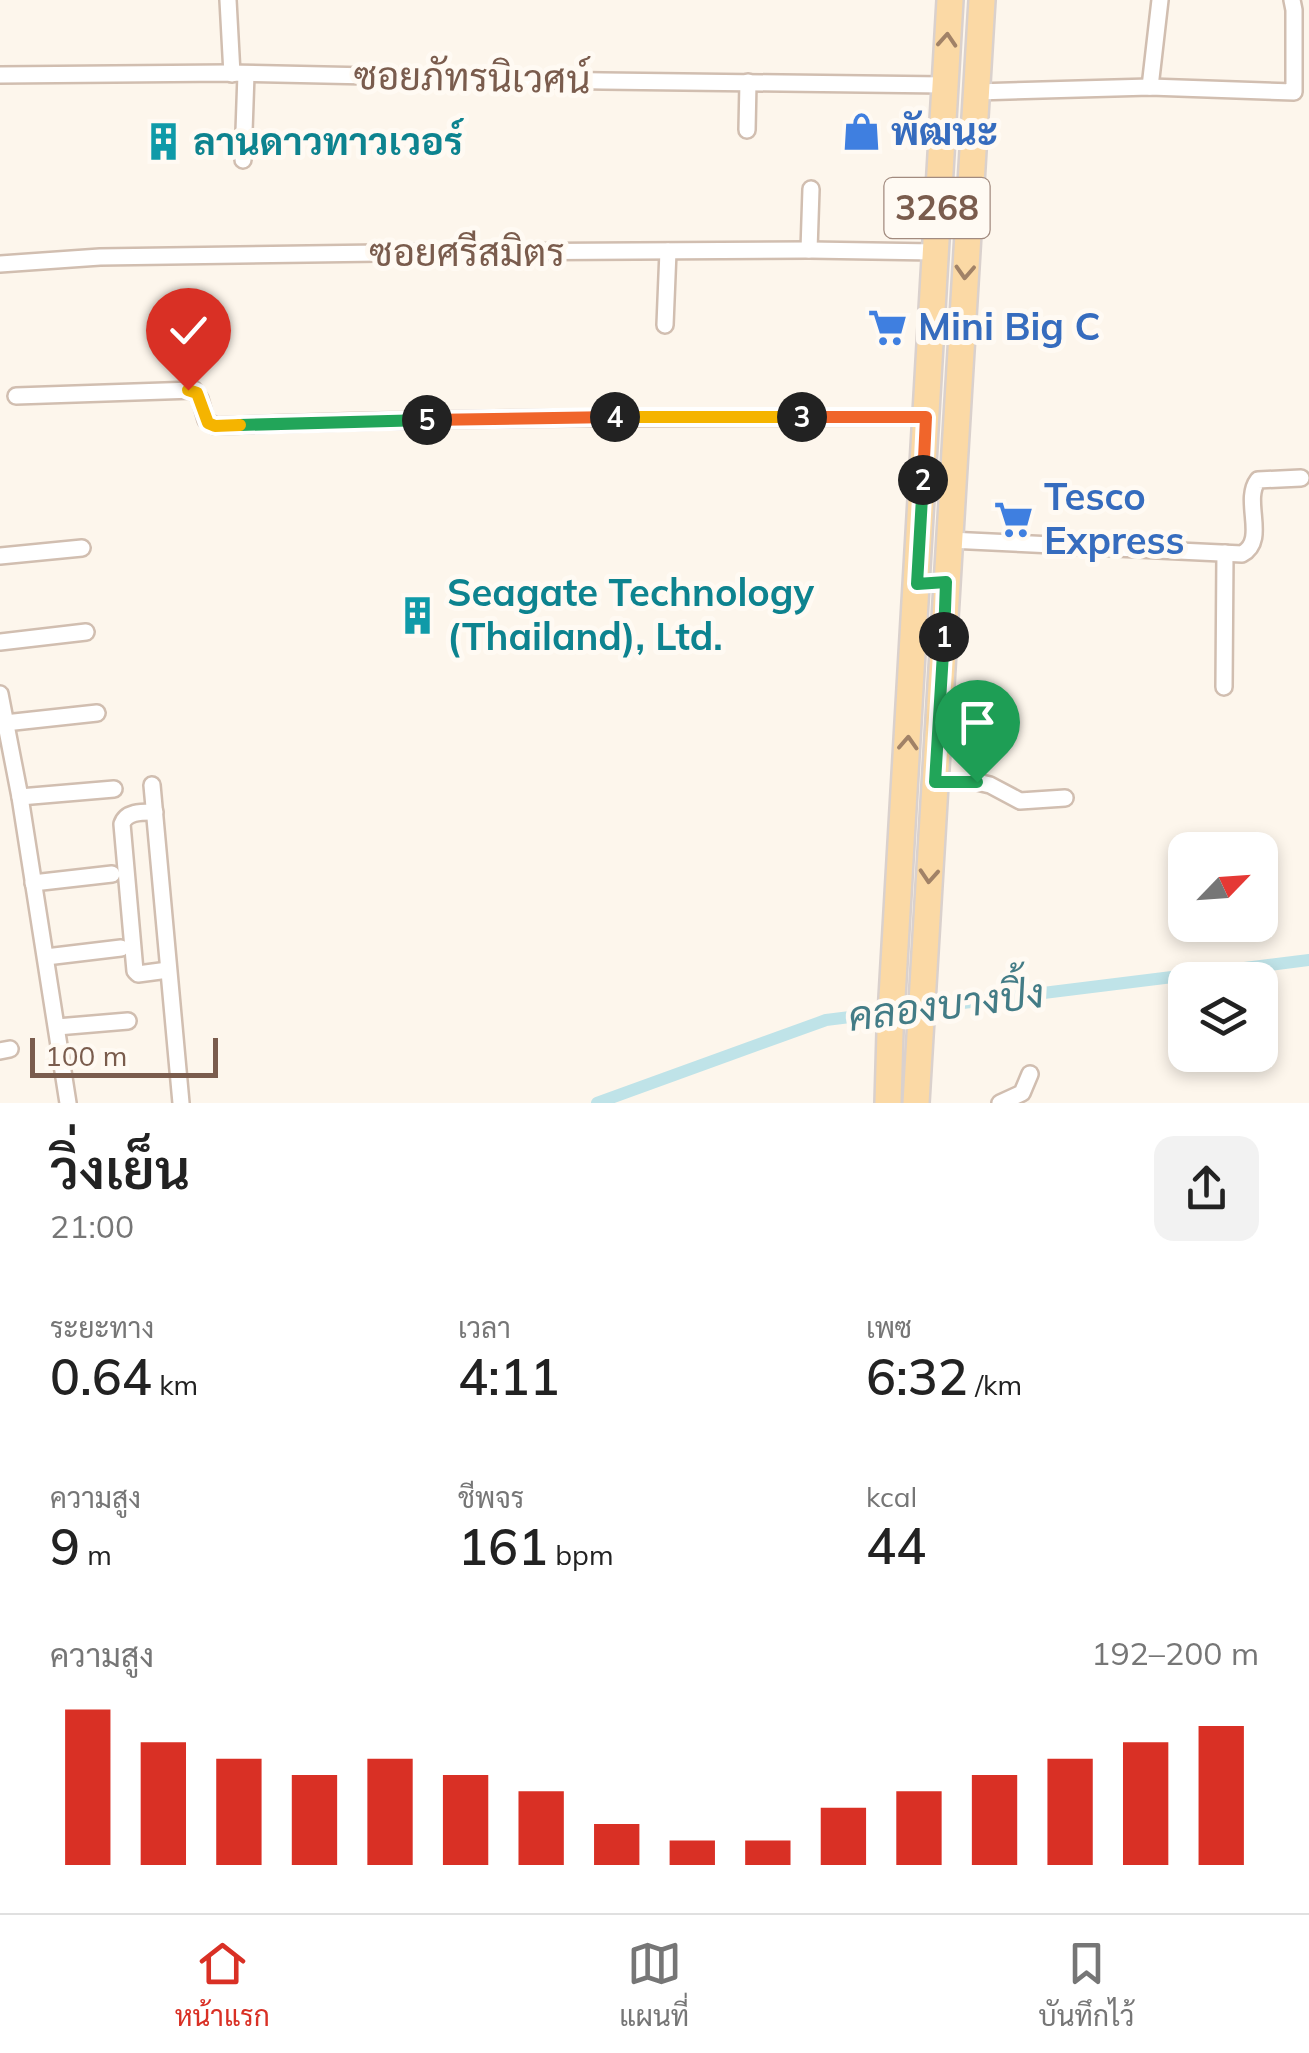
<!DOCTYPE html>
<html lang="th">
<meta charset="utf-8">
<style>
body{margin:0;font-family:Mulish,Sarabun,sans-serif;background:#f2f2f2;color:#222;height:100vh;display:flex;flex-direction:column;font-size:38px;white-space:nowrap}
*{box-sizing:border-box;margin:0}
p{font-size:32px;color:#767676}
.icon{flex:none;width:55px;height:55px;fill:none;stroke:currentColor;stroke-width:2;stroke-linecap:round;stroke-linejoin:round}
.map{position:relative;height:1103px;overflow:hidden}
.sheet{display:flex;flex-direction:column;background:#fff;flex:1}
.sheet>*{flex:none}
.needle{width:65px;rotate:65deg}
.fabs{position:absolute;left:1168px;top:832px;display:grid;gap:20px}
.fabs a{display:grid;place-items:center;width:110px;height:110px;border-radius:20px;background:#fff;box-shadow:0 5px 15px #0003;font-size:50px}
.scale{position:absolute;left:30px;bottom:25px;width:188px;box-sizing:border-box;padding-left:10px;border:5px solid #7a5c4d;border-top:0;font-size:28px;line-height:35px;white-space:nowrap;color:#7a5c4d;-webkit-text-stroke:8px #fffaf3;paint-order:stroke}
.pin{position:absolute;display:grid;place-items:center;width:85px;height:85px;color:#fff;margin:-102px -42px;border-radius:50% 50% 50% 0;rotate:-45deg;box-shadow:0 0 10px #0007}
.pin .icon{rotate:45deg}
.km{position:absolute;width:50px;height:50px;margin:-25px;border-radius:50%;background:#222;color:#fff;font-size:28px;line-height:50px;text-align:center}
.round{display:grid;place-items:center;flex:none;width:105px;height:105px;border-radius:20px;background:#f2f2f2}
.summary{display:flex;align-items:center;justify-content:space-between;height:170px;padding:0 50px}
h1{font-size:55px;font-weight:600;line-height:75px}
.stats{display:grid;grid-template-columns:repeat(3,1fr);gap:15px;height:170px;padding:10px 50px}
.stats div{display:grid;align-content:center}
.stats b{font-size:50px;font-weight:600}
.stats small{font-size:28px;font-weight:400}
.stats p{font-size:28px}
.chart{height:280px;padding:20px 50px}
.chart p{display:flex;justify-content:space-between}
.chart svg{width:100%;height:180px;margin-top:10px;stroke:#d93025;stroke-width:6}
.menu{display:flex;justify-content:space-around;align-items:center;height:140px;border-top:2px solid #e0e0e0;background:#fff;font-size:28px;color:#767676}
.menu a{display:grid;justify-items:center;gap:5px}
.menu .on{color:#d93025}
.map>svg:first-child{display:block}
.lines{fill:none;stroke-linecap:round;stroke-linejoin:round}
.canal{stroke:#bfe3e8;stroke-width:12}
.street-casing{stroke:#d1beb0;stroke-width:20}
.primary-casing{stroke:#dad1cd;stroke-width:30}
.street{stroke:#fff;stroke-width:15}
.primary{stroke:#fbd9a5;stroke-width:25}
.oneway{stroke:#a18267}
.split-1-casing{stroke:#fff;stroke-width:20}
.split-2-casing{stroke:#fff;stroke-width:20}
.split-3-casing{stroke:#fff;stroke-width:20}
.split-4-casing{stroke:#fff;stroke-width:20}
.split-5-casing{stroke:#fff;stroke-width:20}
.split-6-casing{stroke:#fff;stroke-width:20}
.split-7-casing{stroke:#fff;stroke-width:20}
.split-1{stroke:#22a559;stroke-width:12}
.split-2{stroke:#22a559;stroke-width:12}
.split-3{stroke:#f0652b;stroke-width:12}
.split-4{stroke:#f5b400;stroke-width:12}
.split-5{stroke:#f0652b;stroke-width:12}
.split-6{stroke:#22a559;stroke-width:12}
.split-7{stroke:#f5b400;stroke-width:12}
.labels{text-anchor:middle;stroke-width:10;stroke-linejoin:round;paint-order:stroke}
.shield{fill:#fffaf3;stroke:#a28b7f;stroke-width:2.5}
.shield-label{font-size:35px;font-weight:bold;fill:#7a5c4d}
.street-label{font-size:38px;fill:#7a5c4d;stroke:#fffaf3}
.shop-label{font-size:38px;font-weight:bold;fill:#366cbe;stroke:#fffaf3;text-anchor:start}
.culture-label{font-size:38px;font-weight:bold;fill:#0d838f;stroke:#fffaf3;text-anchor:start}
.water-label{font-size:40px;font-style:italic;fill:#437c86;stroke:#fffaf3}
</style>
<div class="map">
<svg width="1309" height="1103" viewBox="0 0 1309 1103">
<rect width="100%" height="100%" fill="#fdf6ec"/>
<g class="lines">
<path class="canal" d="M597,1103L826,1020L1309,960"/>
<defs>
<g id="street">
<path d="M228,0L232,74"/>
<path d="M0,75L228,73L603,81L944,85"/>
<path d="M1150,87L1160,0"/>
<path d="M976,92L1150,87L1294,92V10L1292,0"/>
<path d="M747,130L748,82"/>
<path d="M243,160L246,74"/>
<path d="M809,250L811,189"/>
<path d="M0,264L100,257L452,252L809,250L935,252"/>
<path d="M665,325L668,251"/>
<path d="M16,396L194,390L200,399L206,420L215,426C452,417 689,417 926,417"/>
<path d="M949,540L1242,554C1268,540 1242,501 1258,480L1301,478"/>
<path d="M0,556L82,548"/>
<path d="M0,642L86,632"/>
<path d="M1224,687L1225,553"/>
<path d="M0,694L20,797L68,1103"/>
<path d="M5,723L97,713"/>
<path d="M935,782H977L990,785L1020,801L1065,798"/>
<path d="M152,785L181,1103"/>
<path d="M20,797L114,789"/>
<path d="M155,812C143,812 126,811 122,824L135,971L138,974L168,970"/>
<path d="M33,883L112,874"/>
<path d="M46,957L121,948"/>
<path d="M57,1027L128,1021"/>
<path d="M0,1051L10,1049"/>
<path d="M1000,1103L1022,1093L1030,1074"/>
</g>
<g id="primary">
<path d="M888,1103L890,1032L950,0"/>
<path d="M916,1103L982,0"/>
</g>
</defs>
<use href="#street" class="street-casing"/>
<use href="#primary" class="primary-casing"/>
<use href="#street" class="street"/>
<use href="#primary" class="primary"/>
</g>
<defs><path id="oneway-chevron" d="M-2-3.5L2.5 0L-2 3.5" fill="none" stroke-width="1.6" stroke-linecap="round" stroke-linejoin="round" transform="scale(2.5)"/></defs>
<g class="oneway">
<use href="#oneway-chevron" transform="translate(947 40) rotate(-86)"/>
<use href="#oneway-chevron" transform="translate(965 272) rotate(93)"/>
<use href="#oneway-chevron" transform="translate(908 743) rotate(-87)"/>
<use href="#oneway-chevron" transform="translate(929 876) rotate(94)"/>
</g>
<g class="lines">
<defs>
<path id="split-1" d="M944,637L935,782H977"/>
<path id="split-2" d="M923,480L917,584L946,582L944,637"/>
<path id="split-3" d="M802,417H926L923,480"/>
<path id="split-4" d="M615,417H802"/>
<path id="split-5" d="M427,420L615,417"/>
<path id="split-6" d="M240,425L427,420"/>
<path id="split-7" d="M188,390L197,393L208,423L215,426L240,425"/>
</defs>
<use href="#split-1" class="split-1-casing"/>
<use href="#split-2" class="split-2-casing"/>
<use href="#split-3" class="split-3-casing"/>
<use href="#split-4" class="split-4-casing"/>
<use href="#split-5" class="split-5-casing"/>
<use href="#split-6" class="split-6-casing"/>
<use href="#split-7" class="split-7-casing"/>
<use href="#split-1" class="split-1"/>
<use href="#split-2" class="split-2"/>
<use href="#split-3" class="split-3"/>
<use href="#split-4" class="split-4"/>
<use href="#split-5" class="split-5"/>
<use href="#split-6" class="split-6"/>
<use href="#split-7" class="split-7"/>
</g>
<defs>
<symbol id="shop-bare" viewBox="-9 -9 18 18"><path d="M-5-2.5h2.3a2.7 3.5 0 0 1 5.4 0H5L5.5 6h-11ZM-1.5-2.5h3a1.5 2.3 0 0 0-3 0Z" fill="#3f7fe0" stroke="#fffaf3" stroke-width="2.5" paint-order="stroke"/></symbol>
<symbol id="building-bare" viewBox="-9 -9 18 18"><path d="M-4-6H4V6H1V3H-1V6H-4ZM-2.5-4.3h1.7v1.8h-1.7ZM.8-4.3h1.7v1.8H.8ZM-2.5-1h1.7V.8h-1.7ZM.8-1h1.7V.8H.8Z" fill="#0f9aa8" stroke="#fffaf3" stroke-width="2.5" paint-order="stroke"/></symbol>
<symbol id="supermarket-bare" viewBox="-9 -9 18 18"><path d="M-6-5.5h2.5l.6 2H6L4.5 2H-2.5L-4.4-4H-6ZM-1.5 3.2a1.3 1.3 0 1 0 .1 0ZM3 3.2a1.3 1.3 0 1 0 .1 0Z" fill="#3f7fe0" stroke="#fffaf3" stroke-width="2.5" paint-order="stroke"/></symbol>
</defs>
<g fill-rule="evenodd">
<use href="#shop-bare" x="834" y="104" width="55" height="55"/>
<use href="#building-bare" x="136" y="114" width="55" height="55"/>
<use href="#supermarket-bare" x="860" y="300" width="55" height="55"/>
<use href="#supermarket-bare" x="986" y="492" width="55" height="55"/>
<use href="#building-bare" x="390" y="588" width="55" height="55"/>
</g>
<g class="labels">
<rect class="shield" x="884.5" y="178" width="105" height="60" rx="8"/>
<g class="shield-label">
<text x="937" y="220">3268</text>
</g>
<g class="street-label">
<text transform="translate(472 78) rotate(1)" y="13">ซอยภัทรนิเวศน์</text>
<text x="467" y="266">ซอยศรีสมิตร</text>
</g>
<g class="shop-label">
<text x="891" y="145">พัฒนะ</text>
<text x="918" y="340">Mini Big C</text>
<text x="1044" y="510">Tesco<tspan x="1044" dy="44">Express</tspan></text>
</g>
<g class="culture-label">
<text x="193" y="155">ลานดาวทาวเวอร์</text>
<text x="447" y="606">Seagate Technology<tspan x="447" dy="44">(Thailand), Ltd.</tspan></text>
</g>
<g class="water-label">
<text transform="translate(946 1005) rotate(-7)" y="14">คลองบางปิ้ง</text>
</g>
</g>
</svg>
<div class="fabs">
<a><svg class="needle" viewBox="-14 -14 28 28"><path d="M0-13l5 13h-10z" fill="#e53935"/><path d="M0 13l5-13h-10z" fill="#767676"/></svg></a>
<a><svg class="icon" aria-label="layers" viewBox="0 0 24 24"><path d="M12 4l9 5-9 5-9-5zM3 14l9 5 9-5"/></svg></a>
</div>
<div class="scale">100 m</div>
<div class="pin" style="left:977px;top:782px;background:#1e9e55"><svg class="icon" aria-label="arrive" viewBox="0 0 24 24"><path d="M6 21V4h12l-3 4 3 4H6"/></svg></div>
<div class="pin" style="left:188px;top:390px;background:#d93025"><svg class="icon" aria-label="check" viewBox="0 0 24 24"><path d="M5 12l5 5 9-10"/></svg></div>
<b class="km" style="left:944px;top:637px">1</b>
<b class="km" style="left:923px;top:480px">2</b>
<b class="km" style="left:802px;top:417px">3</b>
<b class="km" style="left:615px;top:417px">4</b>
<b class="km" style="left:427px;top:420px">5</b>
</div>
<section class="sheet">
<div class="summary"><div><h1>วิ่งเย็น</h1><p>21:00</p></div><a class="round"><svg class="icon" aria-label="share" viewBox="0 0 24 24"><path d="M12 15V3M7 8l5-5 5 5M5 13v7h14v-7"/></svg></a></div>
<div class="stats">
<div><p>ระยะทาง</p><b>0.64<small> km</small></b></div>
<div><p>เวลา</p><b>4:11</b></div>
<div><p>เพซ</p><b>6:32<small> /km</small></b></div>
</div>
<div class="stats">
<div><p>ความสูง</p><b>9<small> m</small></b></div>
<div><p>ชีพจร</p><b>161<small> bpm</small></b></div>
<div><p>kcal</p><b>44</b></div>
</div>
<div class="chart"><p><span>ความสูง</span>192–200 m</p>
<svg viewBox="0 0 160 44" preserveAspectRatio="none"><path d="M5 44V6M15 44V14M25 44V18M35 44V22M45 44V18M55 44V22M65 44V26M75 44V34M85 44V38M95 44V38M105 44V30M115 44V26M125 44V22M135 44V18M145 44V14M155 44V10"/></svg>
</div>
</section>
<nav class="menu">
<a class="on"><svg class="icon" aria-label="home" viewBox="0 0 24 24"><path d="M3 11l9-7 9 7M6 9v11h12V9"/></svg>หน้าแรก</a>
<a><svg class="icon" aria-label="map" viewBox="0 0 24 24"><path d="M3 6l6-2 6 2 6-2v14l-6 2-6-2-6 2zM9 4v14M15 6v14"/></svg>แผนที่</a>
<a><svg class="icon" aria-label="saved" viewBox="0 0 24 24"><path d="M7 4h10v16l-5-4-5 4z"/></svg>บันทึกไว้</a>
</nav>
